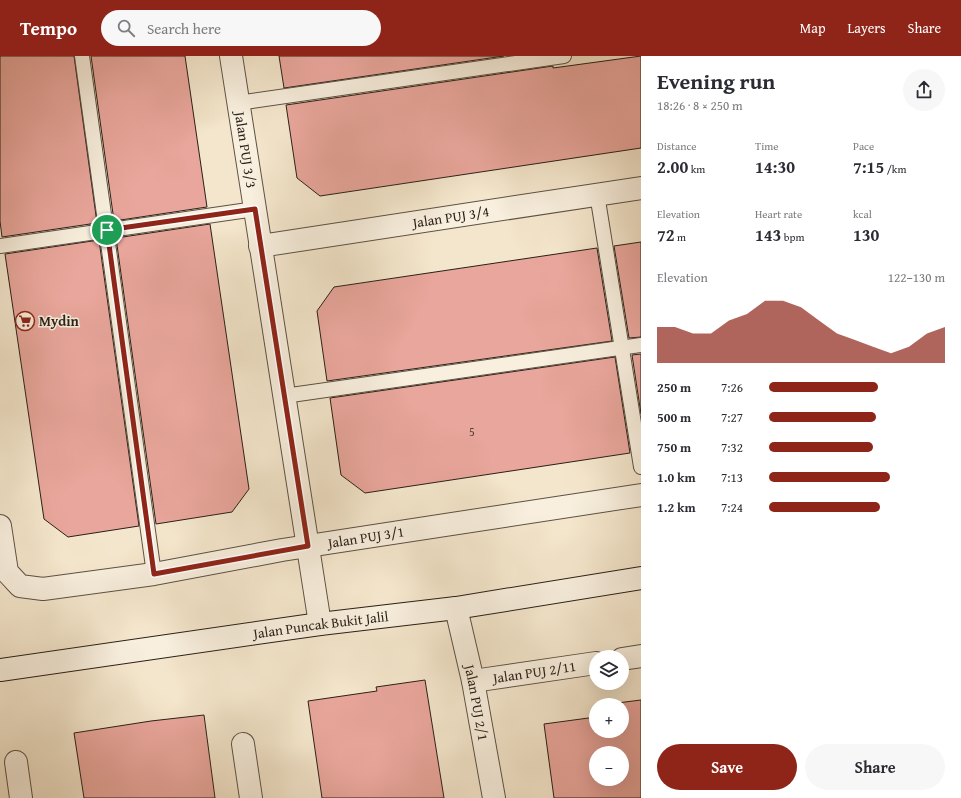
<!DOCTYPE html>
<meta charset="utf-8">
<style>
body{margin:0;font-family:"Gentium Book Plus",serif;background:#f7f7f7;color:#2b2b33;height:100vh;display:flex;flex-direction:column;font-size:15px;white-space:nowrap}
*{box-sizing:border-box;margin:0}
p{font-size:13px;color:#7c7c81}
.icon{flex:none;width:22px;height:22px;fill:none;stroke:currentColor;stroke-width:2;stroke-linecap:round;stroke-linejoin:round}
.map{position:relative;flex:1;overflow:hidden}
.sheet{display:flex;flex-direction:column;background:#fff;width:320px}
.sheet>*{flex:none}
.tools{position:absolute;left:589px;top:594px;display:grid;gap:8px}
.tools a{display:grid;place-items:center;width:40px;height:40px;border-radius:50%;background:#fff;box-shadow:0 4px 16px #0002;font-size:20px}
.pin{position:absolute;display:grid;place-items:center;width:34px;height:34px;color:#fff;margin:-17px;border:2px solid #fff;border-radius:50%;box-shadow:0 1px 4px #0007}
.round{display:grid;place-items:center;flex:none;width:42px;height:42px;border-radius:21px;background:#f7f7f7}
.head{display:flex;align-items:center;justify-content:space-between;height:68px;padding:0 16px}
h1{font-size:22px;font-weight:700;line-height:30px}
.figures{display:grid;grid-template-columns:repeat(3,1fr);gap:6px;height:68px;padding:4px 16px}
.figures div{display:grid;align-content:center}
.figures b{font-size:17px;font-weight:700}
.figures small{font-size:11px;font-weight:400}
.figures p{font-size:11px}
.chart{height:112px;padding:8px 16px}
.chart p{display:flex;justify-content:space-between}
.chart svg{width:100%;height:72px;margin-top:4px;fill:#8f2418;opacity:.7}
.primary-button{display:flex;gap:8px;margin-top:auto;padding:8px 16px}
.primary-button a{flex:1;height:46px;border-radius:24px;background:#8f2418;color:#fff;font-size:16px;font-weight:700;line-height:46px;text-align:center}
.primary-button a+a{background:#f7f7f7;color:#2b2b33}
ul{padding:0 16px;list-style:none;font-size:13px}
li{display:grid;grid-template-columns:64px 48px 1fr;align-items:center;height:30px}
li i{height:10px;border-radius:5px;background:#8f2418}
header{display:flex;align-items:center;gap:24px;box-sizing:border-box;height:56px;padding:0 20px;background:#8f2418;color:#fff}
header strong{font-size:19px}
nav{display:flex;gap:22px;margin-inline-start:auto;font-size:14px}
.search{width:280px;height:36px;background:#f7f7f7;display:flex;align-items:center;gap:10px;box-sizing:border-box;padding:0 14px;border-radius:22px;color:#7c7c81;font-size:15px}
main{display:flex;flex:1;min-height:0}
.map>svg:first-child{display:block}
.building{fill:#e9a69c;stroke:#291f17;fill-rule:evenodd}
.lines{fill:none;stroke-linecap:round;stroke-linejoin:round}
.lane-casing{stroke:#5c5144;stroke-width:16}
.street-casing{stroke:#5c5144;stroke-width:24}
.secondary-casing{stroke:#291f17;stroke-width:24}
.lane{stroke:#f8efde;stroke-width:14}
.street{stroke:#f8efde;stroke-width:22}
.secondary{stroke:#f8efde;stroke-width:22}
.route-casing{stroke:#fff;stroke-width:8}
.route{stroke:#8f2418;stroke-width:5}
.labels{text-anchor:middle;stroke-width:3;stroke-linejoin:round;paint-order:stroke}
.number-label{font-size:12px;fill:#594138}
.street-label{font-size:14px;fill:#291f17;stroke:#f8efde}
.poi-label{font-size:14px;font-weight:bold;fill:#291f17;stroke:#f8efde;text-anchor:start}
</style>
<header>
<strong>Tempo</strong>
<div class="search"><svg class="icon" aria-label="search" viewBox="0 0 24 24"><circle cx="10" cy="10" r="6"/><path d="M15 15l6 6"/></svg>Search here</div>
<nav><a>Map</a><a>Layers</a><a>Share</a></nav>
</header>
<main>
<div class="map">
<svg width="641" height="742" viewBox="0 0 641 742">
<rect width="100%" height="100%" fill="#f4e6cc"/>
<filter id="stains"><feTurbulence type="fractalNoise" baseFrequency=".005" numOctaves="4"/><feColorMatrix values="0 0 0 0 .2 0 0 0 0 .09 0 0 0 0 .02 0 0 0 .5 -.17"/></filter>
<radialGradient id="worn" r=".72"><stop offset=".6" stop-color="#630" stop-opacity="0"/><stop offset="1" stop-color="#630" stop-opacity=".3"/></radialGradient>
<g class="building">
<path d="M0,0H74L97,167L2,181L0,165Z"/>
<path d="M91,0H185L207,151L114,165Z"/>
<path d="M279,0H504L284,32Z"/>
<path d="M641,0V92L320,140L297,122L286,49L553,10V12Z"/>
<path d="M210,168L249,433L232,456L156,468L116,182Z"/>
<path d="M99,184L139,470L68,481L44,463L5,198Z"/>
<path d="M641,186V281L629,282L614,190Z"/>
<path d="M597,192L612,285L327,325L317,255L334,231Z"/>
<path d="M641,298V358L632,299Z"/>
<path d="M615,301L630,397L365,437L341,419L330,342Z"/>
<path d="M425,624L444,742H322L308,645L377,635L376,631Z"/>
<path d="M641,644V742H554L544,668L596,661V675H622V649H617V647ZM596,697H622V723H596Z"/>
<path d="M204,659L215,742H84L74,677L151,665Z"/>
</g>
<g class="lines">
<defs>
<g id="lane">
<path d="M82,0L154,518"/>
<path d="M238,47L564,0"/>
<path d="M597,138L641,411"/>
<path d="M0,190L255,153"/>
<path d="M284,340L641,289"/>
</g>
<g id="street">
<path id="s1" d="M231,0L320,568"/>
<path id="s2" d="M260,190L641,132"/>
<path id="s3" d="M0,470L7,516L20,530L43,533L154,518L282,494L641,439"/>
<path id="s4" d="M456,552L473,625L494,742"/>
<path d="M622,603L641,600"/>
<path id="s5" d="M473,625L596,607"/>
<path d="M243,688L251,742"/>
<path d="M16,706L21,742"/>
</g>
<g id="secondary">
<path id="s6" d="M0,614L320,568L456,552L641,522"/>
</g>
</defs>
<use href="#lane" class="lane-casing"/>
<use href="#street" class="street-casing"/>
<use href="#secondary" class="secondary-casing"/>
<use href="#lane" class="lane"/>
<use href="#street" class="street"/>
<use href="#secondary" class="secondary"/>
</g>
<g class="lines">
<defs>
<path id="route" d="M255,153L308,490L154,518L107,174Z"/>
</defs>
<use href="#route" class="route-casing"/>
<use href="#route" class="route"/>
</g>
<defs>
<symbol id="supermarket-ring" viewBox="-11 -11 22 22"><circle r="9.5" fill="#f8efde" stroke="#8f2418" stroke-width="1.5"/><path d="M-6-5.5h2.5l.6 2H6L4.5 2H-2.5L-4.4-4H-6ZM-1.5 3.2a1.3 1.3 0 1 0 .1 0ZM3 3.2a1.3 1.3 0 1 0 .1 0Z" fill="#8f2418"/></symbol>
</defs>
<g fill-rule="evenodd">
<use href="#supermarket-ring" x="14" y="254" width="22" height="22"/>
</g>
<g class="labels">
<g class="number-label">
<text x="472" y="380">5</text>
</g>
<g class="street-label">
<text dy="5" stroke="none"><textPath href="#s1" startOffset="95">Jalan PUJ 3/3</textPath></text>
<text dy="5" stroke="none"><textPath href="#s2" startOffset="193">Jalan PUJ 3/4</textPath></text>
<text dy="5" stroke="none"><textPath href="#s3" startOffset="416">Jalan PUJ 3/1</textPath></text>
<text dy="5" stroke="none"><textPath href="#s6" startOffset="324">Jalan Puncak Bukit Jalil</textPath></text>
<text dy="5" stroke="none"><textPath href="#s5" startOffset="62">Jalan PUJ 2/11</textPath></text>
<text dy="5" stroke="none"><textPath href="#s4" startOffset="97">Jalan PUJ 2/1</textPath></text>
</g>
<g class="poi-label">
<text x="39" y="270">Mydin</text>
</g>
</g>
<rect width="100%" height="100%" filter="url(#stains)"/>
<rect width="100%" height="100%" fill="url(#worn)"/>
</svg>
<div class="tools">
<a><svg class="icon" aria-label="layers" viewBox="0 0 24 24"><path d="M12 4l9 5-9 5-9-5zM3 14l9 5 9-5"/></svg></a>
<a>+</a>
<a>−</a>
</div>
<div class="pin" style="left:107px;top:174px;background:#1e9e55"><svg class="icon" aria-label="arrive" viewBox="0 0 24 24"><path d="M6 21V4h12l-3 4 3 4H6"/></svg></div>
</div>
<section class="sheet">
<div class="head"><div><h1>Evening run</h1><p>18:26 · 8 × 250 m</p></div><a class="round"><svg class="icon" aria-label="share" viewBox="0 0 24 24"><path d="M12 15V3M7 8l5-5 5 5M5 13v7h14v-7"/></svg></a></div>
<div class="figures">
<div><p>Distance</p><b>2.00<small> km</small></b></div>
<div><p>Time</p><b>14:30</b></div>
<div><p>Pace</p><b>7:15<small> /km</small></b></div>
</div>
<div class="figures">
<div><p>Elevation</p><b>72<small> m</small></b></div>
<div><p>Heart rate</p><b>143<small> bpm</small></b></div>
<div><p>kcal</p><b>130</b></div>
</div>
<div class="chart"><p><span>Elevation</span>122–130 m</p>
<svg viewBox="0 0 160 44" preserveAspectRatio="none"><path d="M0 44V22L10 22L20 26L30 26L40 18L50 14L60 6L70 6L80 10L90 18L100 26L110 30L120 34L130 38L140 34L150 26L160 22V44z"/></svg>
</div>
<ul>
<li><b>250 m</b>7:26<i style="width:62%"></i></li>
<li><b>500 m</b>7:27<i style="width:61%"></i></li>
<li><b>750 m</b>7:32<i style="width:59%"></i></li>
<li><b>1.0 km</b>7:13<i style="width:69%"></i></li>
<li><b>1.2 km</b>7:24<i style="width:63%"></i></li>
</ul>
<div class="primary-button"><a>Save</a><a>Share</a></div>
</section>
</main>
